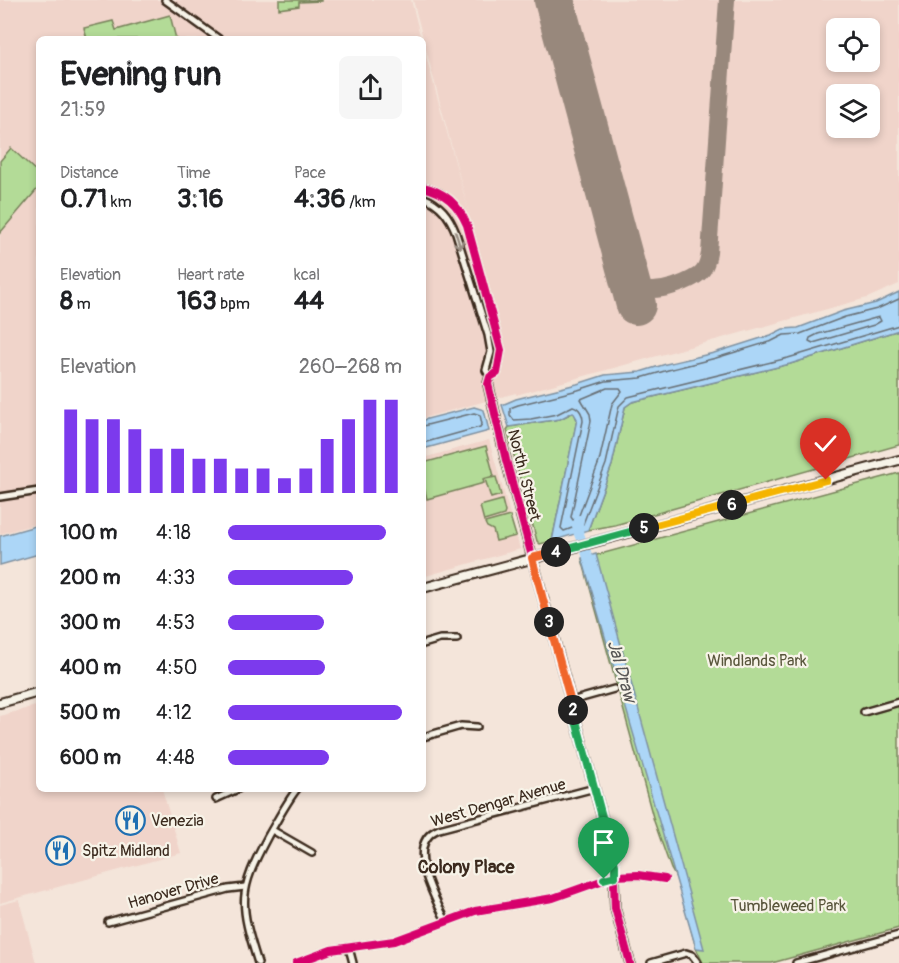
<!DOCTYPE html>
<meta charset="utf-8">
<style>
body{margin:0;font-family:Pangolin,sans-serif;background:#f6f6f6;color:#202124;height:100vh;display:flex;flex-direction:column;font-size:22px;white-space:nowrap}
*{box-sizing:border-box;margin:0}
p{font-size:20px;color:#757577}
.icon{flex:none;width:33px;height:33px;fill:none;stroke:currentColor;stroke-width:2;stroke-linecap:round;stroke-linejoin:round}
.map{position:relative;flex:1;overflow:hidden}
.panel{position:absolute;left:36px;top:36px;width:390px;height:756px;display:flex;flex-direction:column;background:#fff;border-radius:9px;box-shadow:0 3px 9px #0003}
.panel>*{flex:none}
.tools{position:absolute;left:826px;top:18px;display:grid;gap:12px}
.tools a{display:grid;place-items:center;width:54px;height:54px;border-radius:9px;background:#fff;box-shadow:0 3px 9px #0003;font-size:30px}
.pin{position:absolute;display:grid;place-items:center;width:51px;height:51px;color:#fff;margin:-62px -26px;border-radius:50% 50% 50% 0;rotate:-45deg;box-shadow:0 0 6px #0007}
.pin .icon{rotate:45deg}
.km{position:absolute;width:30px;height:30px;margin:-15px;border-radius:50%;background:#222;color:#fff;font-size:16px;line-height:30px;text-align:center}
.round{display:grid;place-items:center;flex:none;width:63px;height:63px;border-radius:9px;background:#f6f6f6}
.overview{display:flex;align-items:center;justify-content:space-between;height:102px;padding:0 24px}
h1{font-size:33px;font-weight:700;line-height:45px}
.metrics{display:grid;grid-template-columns:repeat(3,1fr);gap:9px;height:102px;padding:6px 24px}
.metrics div{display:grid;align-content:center}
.metrics b{font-size:26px;font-weight:700}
.metrics small{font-size:16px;font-weight:400}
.metrics p{font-size:16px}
.chart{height:168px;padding:12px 24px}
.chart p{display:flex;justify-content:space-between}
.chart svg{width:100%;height:108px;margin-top:6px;stroke:#7c3aed;stroke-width:6}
ul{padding:0 24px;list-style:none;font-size:20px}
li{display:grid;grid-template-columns:96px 72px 1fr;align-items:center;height:45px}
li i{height:15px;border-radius:8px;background:#7c3aed}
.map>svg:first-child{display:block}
.built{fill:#f0d4ca;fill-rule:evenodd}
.green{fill:#b3db97;stroke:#77825a;stroke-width:1.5}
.water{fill:#acd6f7;stroke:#7f91a0;stroke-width:1.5}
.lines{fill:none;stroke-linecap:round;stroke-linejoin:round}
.shore{stroke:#686f75;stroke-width:1.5}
.river{stroke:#acd6f7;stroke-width:10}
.taxiway{stroke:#98887c;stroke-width:16}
.runway{stroke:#98887c;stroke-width:40}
.street-casing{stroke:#3b2a1e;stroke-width:10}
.secondary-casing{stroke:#3b2a1e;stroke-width:12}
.street{stroke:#f7f3e8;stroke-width:5}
.secondary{stroke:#f7f3e8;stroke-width:8}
.cycleway-casing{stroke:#f7f3e8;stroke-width:11}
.cycleway{stroke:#d6006c;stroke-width:8}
.oneway{stroke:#998e83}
.split-1-casing{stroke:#fff;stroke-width:12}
.split-2-casing{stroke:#fff;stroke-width:12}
.split-3-casing{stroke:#fff;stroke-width:12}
.split-4-casing{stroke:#fff;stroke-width:12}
.split-5-casing{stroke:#fff;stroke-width:12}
.split-6-casing{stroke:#fff;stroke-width:12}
.split-7-casing{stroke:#fff;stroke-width:12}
.split-1{stroke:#22a559;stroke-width:8}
.split-2{stroke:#22a559;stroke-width:8}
.split-3{stroke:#f0652b;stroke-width:8}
.split-4{stroke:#f0652b;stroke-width:8}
.split-5{stroke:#22a559;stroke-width:8}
.split-6{stroke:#f5b400;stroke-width:8}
.split-7{stroke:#f5b400;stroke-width:8}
.labels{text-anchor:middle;stroke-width:4.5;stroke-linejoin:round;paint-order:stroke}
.street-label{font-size:16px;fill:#3b2a1e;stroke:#f7f3e8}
.park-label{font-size:16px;fill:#59563c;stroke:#f7f3e8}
.poi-label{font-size:16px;fill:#3b2a1e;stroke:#f7f3e8;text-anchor:start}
.water-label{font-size:18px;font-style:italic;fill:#575554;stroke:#f7f3e8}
.neighbourhood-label{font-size:18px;font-weight:bold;fill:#3b2a1e;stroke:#f7f3e8}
</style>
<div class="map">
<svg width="899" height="963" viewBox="0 0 899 963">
<rect width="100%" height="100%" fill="#f4e5da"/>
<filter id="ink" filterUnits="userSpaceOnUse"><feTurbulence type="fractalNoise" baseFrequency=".0167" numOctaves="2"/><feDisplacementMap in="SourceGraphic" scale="12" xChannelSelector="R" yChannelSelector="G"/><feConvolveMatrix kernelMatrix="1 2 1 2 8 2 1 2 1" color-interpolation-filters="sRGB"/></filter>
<g filter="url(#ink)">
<g class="built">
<path d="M0,0H411L421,39H39V523L0,534Z"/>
<path d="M413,0H899V284L867,298L516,395V393L423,418V45L471,220ZM837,28H870V62H837ZM837,94H870V128H837Z"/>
<path d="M489,440L520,549L426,576L423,564V458Z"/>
<path d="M39,705V789H162L181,853L0,903V716Z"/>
<path d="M19,900L36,963H0V905Z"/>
</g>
<g class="green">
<path d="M279,0H321V1L299,2V6L279,9Z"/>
<path d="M170,15L176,39H87L84,28L113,21L116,30Z"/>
<path d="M11,148L39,174V187L0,233V161Z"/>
<path d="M899,330V445L615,525L588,530L612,465L625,407L632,402L790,364Z"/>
<path d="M574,412L577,420L552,541L540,544L537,541L507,430L509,427L560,419Z"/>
<path d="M486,446L494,476L483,479L484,483L427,499L423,483V463Z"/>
<path d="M899,473V928L772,963H703L696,948L678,881L671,869L654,821L582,559Z"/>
<path d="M496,477L501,495L491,498L485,479Z"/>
<path d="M502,500L505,512L504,515L484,521L480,506Z"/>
<path d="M510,516L516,536L496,541L493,530L487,527L485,523Z"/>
</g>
<g class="water">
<path d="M899,292V330L790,364L632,402L625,407L612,465L588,530L552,541L577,419L573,412L560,419L509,427L502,405L516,399L577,384L605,375L640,372L666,364L714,353L771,335L783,329L798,328L843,311L876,303Z"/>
<path d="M474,407L484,410L489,431L423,449V420Z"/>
<path d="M39,525V554L0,565V536Z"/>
<path d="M596,554L704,949L696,948L582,558Z"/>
</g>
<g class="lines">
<g class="shore">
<path d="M899,299L877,309L845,317L800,334L784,335L772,341L716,358L668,370L641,378L606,381L578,390L518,405L510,408V415L514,420L531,419L557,414L573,406C580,408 583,415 583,421L561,528L564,531L583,524L606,464L619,406L628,397L788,358L899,325"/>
<path d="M879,317L881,321L874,325L813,343L809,341L810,338L818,334Z"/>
<path d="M607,388H620L622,391L612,404L599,462L578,518L573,520L571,517L591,421L590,414L581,399Z"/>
<path d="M423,426L474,413L480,415L482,424L480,427L423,443"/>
</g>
<path class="river" d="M579,520L577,529L593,570"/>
<path class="taxiway" d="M626,270C630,277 635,284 642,288C655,295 694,282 703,270C707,265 708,259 709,253L727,0"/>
<path class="runway" d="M554,0L636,305"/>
<defs>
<g id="street">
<path d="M165,0L219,39"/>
<path d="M423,187C445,192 458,204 467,225L501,350L497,373L490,377L486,370L491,352L488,335L456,233C449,215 440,204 423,197"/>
<path d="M0,497L39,491"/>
<path d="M423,644L440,639H457"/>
<path d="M571,701L614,689"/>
<path d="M864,712L899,702"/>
<path d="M423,737L461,726L477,727"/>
<path d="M216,799L238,789"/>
<path d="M272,830L312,853"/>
<path d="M446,921C435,898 403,843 439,829L595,788"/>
<path d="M108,922L228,889L245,887"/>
<path d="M349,948L353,963"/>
<path d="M258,963C239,903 238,892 268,836C277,821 286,803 297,789"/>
<path d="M296,963L331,950L394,941L475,911L553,898L615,876L638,875L665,879"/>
<path d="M651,963L686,953L692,955L698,963"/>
<path d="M796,963L899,935"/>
</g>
<g id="secondary">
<path d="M490,377L488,384L506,460L613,858L615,908L630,963"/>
<path d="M423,588L899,460"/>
<path d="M0,703L39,692"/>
</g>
</defs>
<use href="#street" class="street-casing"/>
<use href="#secondary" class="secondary-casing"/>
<use href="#street" class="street"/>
<use href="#secondary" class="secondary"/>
<defs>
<g id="cycleway">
<path d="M423,187C445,192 458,204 467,225L501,350L497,373L490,377L488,384L506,460L613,858L615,908L630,963"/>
<path d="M296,963L331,950L394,941L475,911L553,898L615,876L638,875L665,879"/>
</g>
</defs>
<use href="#cycleway" class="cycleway-casing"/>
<use href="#cycleway" class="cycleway"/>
</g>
<defs><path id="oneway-shaft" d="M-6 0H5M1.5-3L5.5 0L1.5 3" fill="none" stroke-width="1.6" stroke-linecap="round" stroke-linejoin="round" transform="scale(1.5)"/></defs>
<use class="oneway" href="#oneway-shaft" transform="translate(458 240) rotate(72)"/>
</g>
<g class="lines" filter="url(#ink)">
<defs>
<path id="split-1" d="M597,798L615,865V876L604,879"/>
<path id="split-2" d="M573,710L597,798"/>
<path id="split-3" d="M549,622L573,710"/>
<path id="split-4" d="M549,622L532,558L556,552"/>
<path id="split-5" d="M556,552L644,528"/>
<path id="split-6" d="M644,528L732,505"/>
<path id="split-7" d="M732,505L826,480"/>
</defs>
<use href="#split-1" class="split-1-casing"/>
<use href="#split-2" class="split-2-casing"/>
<use href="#split-3" class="split-3-casing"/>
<use href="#split-4" class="split-4-casing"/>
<use href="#split-5" class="split-5-casing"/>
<use href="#split-6" class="split-6-casing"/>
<use href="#split-7" class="split-7-casing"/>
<use href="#split-1" class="split-1"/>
<use href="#split-2" class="split-2"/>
<use href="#split-3" class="split-3"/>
<use href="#split-4" class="split-4"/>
<use href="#split-5" class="split-5"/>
<use href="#split-6" class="split-6"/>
<use href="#split-7" class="split-7"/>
</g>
<defs>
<symbol id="restaurant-ring" viewBox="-11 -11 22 22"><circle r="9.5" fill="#f7f3e8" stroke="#1f6fb2" stroke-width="1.5"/><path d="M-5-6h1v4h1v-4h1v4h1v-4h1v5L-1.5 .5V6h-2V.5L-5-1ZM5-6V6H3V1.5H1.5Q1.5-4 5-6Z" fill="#1f6fb2"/></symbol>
</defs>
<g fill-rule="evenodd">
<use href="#restaurant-ring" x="114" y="804" width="33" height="33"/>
<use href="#restaurant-ring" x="44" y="834" width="33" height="33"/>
</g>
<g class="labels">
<g class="street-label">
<text transform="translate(525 475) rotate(76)" y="6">North I Street</text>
<text transform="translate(498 802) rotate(-16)" y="6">West Dengar Avenue</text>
<text transform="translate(173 890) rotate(-16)" y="6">Hanover Drive</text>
</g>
<g class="park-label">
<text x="757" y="666">Windlands Park</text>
<text x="788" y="911">Tumbleweed Park</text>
</g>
<g class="poi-label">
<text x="151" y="826">Venezia</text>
<text x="82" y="856">Spitz Midland</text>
</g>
<g class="water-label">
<text transform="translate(622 671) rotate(74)" y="6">Jal Draw</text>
</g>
<g class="neighbourhood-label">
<text x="466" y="873">Colony Place</text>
</g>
</g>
</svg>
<div class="tools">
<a><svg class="icon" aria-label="locate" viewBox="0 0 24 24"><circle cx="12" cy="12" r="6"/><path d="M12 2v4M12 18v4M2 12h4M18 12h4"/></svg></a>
<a><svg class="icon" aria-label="layers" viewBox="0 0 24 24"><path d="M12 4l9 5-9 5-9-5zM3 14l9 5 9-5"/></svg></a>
</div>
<div class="pin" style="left:604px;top:879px;background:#1e9e55"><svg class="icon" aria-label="arrive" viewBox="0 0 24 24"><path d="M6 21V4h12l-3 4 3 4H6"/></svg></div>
<div class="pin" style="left:826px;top:480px;background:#d93025"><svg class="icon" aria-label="check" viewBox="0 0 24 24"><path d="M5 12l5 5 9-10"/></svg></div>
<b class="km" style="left:573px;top:710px">2</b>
<b class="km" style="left:549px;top:622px">3</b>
<b class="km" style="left:556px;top:552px">4</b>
<b class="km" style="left:644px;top:528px">5</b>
<b class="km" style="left:732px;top:505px">6</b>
<section class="panel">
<div class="overview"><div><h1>Evening run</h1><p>21:59</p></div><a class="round"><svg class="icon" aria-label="share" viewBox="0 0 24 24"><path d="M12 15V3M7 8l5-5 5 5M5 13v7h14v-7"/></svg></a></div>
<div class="metrics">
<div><p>Distance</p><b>0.71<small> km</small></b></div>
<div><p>Time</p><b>3:16</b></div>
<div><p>Pace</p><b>4:36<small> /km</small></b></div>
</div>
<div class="metrics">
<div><p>Elevation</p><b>8<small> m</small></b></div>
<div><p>Heart rate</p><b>163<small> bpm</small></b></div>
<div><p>kcal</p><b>44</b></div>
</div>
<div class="chart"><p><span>Elevation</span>260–268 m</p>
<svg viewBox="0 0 160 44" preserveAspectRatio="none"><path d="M5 44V10M15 44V14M25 44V14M35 44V18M45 44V26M55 44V26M65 44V30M75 44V30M85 44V34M95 44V34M105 44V38M115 44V34M125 44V22M135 44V14M145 44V6M155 44V6"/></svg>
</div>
<ul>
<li><b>100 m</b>4:18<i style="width:91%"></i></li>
<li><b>200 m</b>4:33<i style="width:72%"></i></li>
<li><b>300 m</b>4:53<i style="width:55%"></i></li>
<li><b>400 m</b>4:50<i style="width:56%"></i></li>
<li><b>500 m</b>4:12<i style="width:100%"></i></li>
<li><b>600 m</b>4:48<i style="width:58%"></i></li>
</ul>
</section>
</div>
